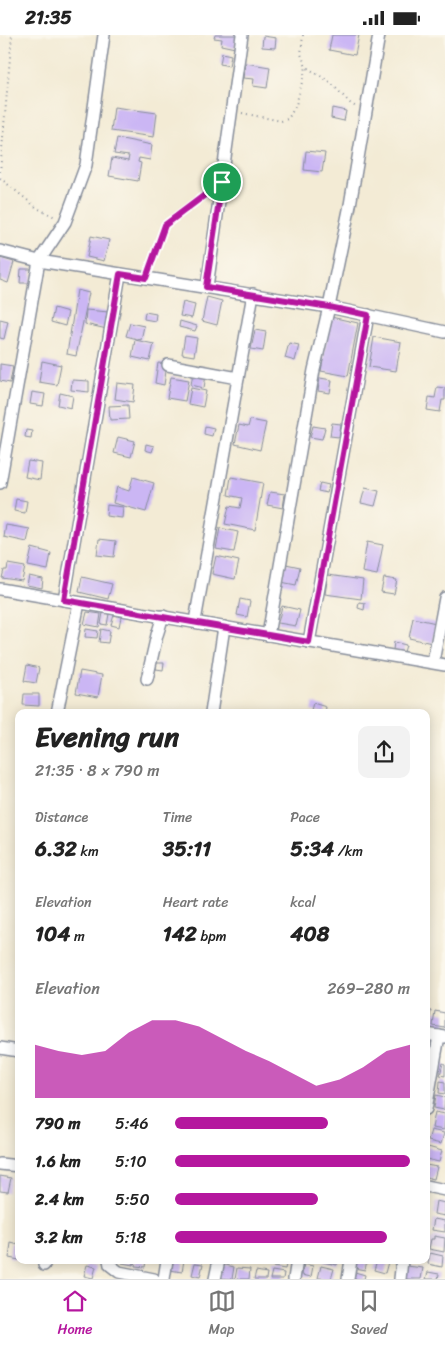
<!DOCTYPE html>
<meta charset="utf-8">
<style>
body{margin:0;font-family:Sriracha,sans-serif;background:#f2f2f2;color:#222;height:100vh;display:flex;flex-direction:column;font-size:19px;white-space:nowrap}
*{box-sizing:border-box;margin:0}
p{font-size:16px;color:#767676}
.icon{flex:none;width:28px;height:28px;fill:none;stroke:currentColor;stroke-width:2;stroke-linecap:round;stroke-linejoin:round}
.map{position:relative;flex:1;overflow:hidden}
.details{position:absolute;left:15px;top:674px;width:415px;height:555px;display:flex;flex-direction:column;background:#fff;border-radius:10px;box-shadow:0 2px 12px #0003}
.details>*{flex:none}
.pin{position:absolute;display:grid;place-items:center;width:42px;height:42px;color:#fff;margin:-21px;border:2px solid #fff;border-radius:50%;box-shadow:0 1px 5px #0007}
.round{display:grid;place-items:center;flex:none;width:52px;height:52px;border-radius:10px;background:#f2f2f2}
.summary{display:flex;align-items:center;justify-content:space-between;height:85px;padding:0 20px}
h1{font-size:28px;font-weight:800;line-height:38px}
.stats{display:grid;grid-template-columns:repeat(3,1fr);gap:8px;height:85px;padding:5px 20px}
.stats div{display:grid;align-content:center}
.stats b{font-size:21px;font-weight:800}
.stats small{font-size:14px;font-weight:400}
.stats p{font-size:14px}
.chart{height:140px;padding:10px 20px}
.chart p{display:flex;justify-content:space-between}
.chart svg{width:100%;height:90px;margin-top:5px;fill:#b5179e;opacity:.7}
ul{padding:0 20px;list-style:none;font-size:16px}
li{display:grid;grid-template-columns:80px 60px 1fr;align-items:center;height:38px}
li i{height:12px;border-radius:6px;background:#b5179e}
.status{display:flex;justify-content:space-between;align-items:center;height:35px;padding:0 25px;background:#fff;direction:ltr}
.status svg{height:14px;fill:currentColor}
.dock{display:flex;justify-content:space-around;align-items:center;height:70px;border-top:1px solid #e0e0e0;background:#fff;font-size:14px;color:#767676}
.dock a{display:grid;justify-items:center;gap:2px}
.dock .selected{color:#b5179e}
.map>svg:first-child{display:block}
.building{fill:#cbb6f4}
.lines{fill:none;stroke-linecap:round;stroke-linejoin:round}
.minor-casing{stroke:#878d9a;stroke-width:14}
.path{stroke:#878d9a;stroke-width:2;stroke-dasharray:1 4;stroke-linecap:butt}
.minor{stroke:#fff;stroke-width:11}
.route-casing{stroke:#fff;stroke-width:10}
.route{stroke:#b5179e;stroke-width:6}
</style>
<div class="status"><b>21:35</b><svg viewBox="0 0 49 12"><path d="M0 12V9h3v3zM5 12V6h3v6zM10 12V3h3v9zM15 12V0h3v12zM26 1h20v11H26zM47 4h2v5h-2z"/></svg></div>
<div class="map">
<svg width="445" height="1244" viewBox="0 0 445 1244">
<rect width="100%" height="100%" fill="#fbf7ec"/>
<filter id="ink" filterUnits="userSpaceOnUse"><feTurbulence type="fractalNoise" baseFrequency=".02" numOctaves="2"/><feDisplacementMap in="SourceGraphic" scale="10" xChannelSelector="R" yChannelSelector="G"/><feConvolveMatrix kernelMatrix="1 2 1 2 8 2 1 2 1" color-interpolation-filters="sRGB"/></filter>
<filter id="wash" filterUnits="userSpaceOnUse"><feTurbulence type="fractalNoise" baseFrequency=".0096" numOctaves="4" result="noise"/><feDisplacementMap in="SourceGraphic" scale="20" xChannelSelector="R" yChannelSelector="G"/><feGaussianBlur stdDeviation="1.12" result="paint"/><feColorMatrix in="noise" values="0 0 0 0 0 0 0 0 0 0 0 0 0 0 0 0 0 1.4 0 .05"/><feComposite in="paint" operator="in"/></filter>
<g filter="url(#wash)">
<rect width="100%" height="100%" fill="#f3ebd5"/>
<g id="blocks">
<g class="building">
<path d="M215,0H237L235,13L221,10L222,4L214,3Z"/>
<path d="M332,0H359L355,20L329,15Z"/>
<path d="M263,1L276,3L275,13L262,12Z"/>
<path d="M222,18L231,20L229,31L220,29Z"/>
<path d="M245,28L270,32L267,53L253,51L254,44L243,43Z"/>
<path d="M114,72L157,78L154,102L111,96Z"/>
<path d="M332,73L346,76L344,86L331,83Z"/>
<path d="M117,103L152,110L150,125L139,123L138,127L141,128L138,146L109,141L112,123L128,126L129,121L114,119Z"/>
<path d="M306,116L325,118L322,137L304,135Z"/>
<path d="M91,201L109,205L104,226L87,222Z"/>
<path d="M0,223L14,227L8,248L0,245Z"/>
<path d="M21,234H32L31,248H20Z"/>
<path d="M77,255L89,258L76,321L67,319Z"/>
<path d="M207,262L222,266L217,290L202,286Z"/>
<path d="M183,267L195,270L192,283L180,281Z"/>
<path d="M54,273L68,277L65,291L51,287Z"/>
<path d="M86,275L109,277L107,294L85,289Z"/>
<path d="M145,277L156,279L155,286L144,284Z"/>
<path d="M331,282L358,288L348,341L321,336Z"/>
<path d="M0,284L8,286L4,304L0,303Z"/>
<path d="M180,286L197,291L195,296L179,292Z"/>
<path d="M130,288L144,291L141,305L126,301Z"/>
<path d="M255,295L266,297L263,316L251,314Z"/>
<path d="M185,301L197,303L194,321L182,319Z"/>
<path d="M374,302L401,307L396,336L369,332Z"/>
<path d="M135,305L154,309L150,326L132,322Z"/>
<path d="M289,308L299,310L295,326L285,323Z"/>
<path d="M42,326L61,330L57,350L39,347Z"/>
<path d="M158,328L167,329L164,350L155,348Z"/>
<path d="M0,329L13,331L10,348L0,346Z"/>
<path d="M193,337L206,340L204,353L191,350Z"/>
<path d="M171,342L189,345L185,366L167,363Z"/>
<path d="M320,343L332,345L330,358L318,356Z"/>
<path d="M72,345L89,346V357L71,355Z"/>
<path d="M117,348L135,350L133,367L115,364Z"/>
<path d="M437,352L445,353V365H442L440,377L427,375L429,362L435,363Z"/>
<path d="M191,353L206,356L203,372L188,369Z"/>
<path d="M32,357L45,359L43,371L30,369Z"/>
<path d="M60,358L73,361L71,373L58,370Z"/>
<path d="M128,370L129,384L110,385L109,371Z"/>
<path d="M250,385L266,388L260,415L235,409L239,390L248,392Z"/>
<path d="M332,388L341,389L339,402L330,401Z"/>
<path d="M205,391L214,393L212,401L204,399Z"/>
<path d="M313,391L325,393L322,404L310,402Z"/>
<path d="M26,395L32,396L31,403L25,402Z"/>
<path d="M118,402L135,406L131,422L114,418Z"/>
<path d="M146,409L154,411L152,417L145,415Z"/>
<path d="M28,426L42,428L40,445L25,442Z"/>
<path d="M133,442L154,448L146,477L113,468L117,452L129,456Z"/>
<path d="M231,442L263,448L255,495L225,489L229,471L240,473L242,463L228,460Z"/>
<path d="M320,448L329,450L327,458L318,456Z"/>
<path d="M365,453L379,456L375,471L361,468Z"/>
<path d="M270,457L285,459L283,473L267,470Z"/>
<path d="M16,464L27,466L25,478L14,476Z"/>
<path d="M107,470L123,472L122,483L106,481Z"/>
<path d="M6,490L30,494L27,507L4,502Z"/>
<path d="M220,493L238,497L234,517L216,514Z"/>
<path d="M99,504L116,506L114,522L97,520Z"/>
<path d="M367,507L383,510L377,540L362,537Z"/>
<path d="M32,513L51,518L48,535L28,531Z"/>
<path d="M216,521L239,526L235,544L212,539Z"/>
<path d="M8,529L25,532L22,546L2,543L4,535H7Z"/>
<path d="M286,529L300,532L296,550L281,547Z"/>
<path d="M328,540L363,545L361,564L325,559Z"/>
<path d="M29,541L43,544L42,553L27,550Z"/>
<path d="M82,542L112,549L108,564L79,557Z"/>
<path d="M384,543L397,545L394,559L381,557Z"/>
<path d="M240,564L250,566L247,582L237,580Z"/>
<path d="M359,567L365,568L364,575L358,573Z"/>
<path d="M282,571L300,575L296,591L278,588Z"/>
<path d="M87,577L101,579L99,592L84,589Z"/>
<path d="M103,578L109,579L107,590L101,589Z"/>
<path d="M114,580L121,582L119,592L111,590Z"/>
<path d="M413,583L436,588L432,608L409,603Z"/>
<path d="M86,594L98,596L97,603L85,602Z"/>
<path d="M101,594L110,596L108,608L99,607Z"/>
<path d="M394,607L406,610L404,617L393,615Z"/>
<path d="M156,628H164L163,635L156,634Z"/>
<path d="M27,630L39,633L36,648L24,646Z"/>
<path d="M80,636L102,640L98,662L76,658Z"/>
<path d="M24,659H39V671L23,670Z"/>
<path d="M313,668L326,672L325,678L311,675Z"/>
<path d="M426,975L431,976L428,992L426,991Z"/>
<path d="M435,976L445,978V993L433,991Z"/>
<path d="M443,1028L445,1029V1041L440,1040Z"/>
<path d="M440,1046L445,1047V1059L439,1058Z"/>
<path d="M436,1060L445,1062L444,1075L434,1073Z"/>
<path d="M435,1077L445,1079L444,1095L432,1093Z"/>
<path d="M431,1095L444,1098L441,1109L428,1106Z"/>
<path d="M428,1112L442,1116L439,1127L426,1124Z"/>
<path d="M426,1130L437,1132L434,1144L426,1142Z"/>
<path d="M0,1141L11,1143L8,1157L0,1156Z"/>
<path d="M436,1166L445,1168V1181L434,1179Z"/>
<path d="M434,1184L445,1186V1197L432,1195Z"/>
<path d="M434,1201L445,1203L444,1217L429,1214L431,1204H434Z"/>
<path d="M11,1208L19,1210V1225L9,1223Z"/>
<path d="M430,1218L443,1221L442,1232L428,1229Z"/>
<path d="M123,1225H134L133,1230L122,1228Z"/>
<path d="M136,1225H146L145,1232L135,1231Z"/>
<path d="M172,1225H184L182,1237L170,1235Z"/>
<path d="M274,1225H287L285,1234L273,1232Z"/>
<path d="M324,1225H338L337,1230L323,1227Z"/>
<path d="M356,1225H367L365,1235L354,1233Z"/>
<path d="M377,1225L388,1227L385,1238L374,1235Z"/>
<path d="M195,1228L203,1229L200,1242L192,1240Z"/>
<path d="M222,1229L234,1232L232,1244L219,1243Z"/>
<path d="M304,1229L313,1231L311,1242L302,1240Z"/>
<path d="M87,1230L96,1232L93,1243L84,1241Z"/>
<path d="M321,1231L334,1234L331,1244L318,1243Z"/>
<path d="M407,1231L423,1233L421,1244H405Z"/>
<path d="M237,1233L250,1234L249,1244H235Z"/>
<path d="M256,1236L267,1238L266,1244H254Z"/>
<path d="M272,1236L284,1238L283,1244H270Z"/>
<path d="M355,1237L365,1240L364,1244H353Z"/>
<path d="M428,1237L439,1239L438,1244H426Z"/>
</g>
</g>
</g>
<g filter="url(#ink)">
<use href="#blocks" fill-opacity="0" stroke="#878d9a" stroke-width="1"/>
<g class="lines">
<defs>
<g id="minor">
<path d="M0,216L39,226L329,272L350,170L379,0"/>
<path d="M207,252L242,0"/>
<path d="M168,330L238,343"/>
<path d="M0,448L39,226L65,187L86,130L104,0"/>
<path d="M0,554L445,630"/>
<path d="M64,565L120,239"/>
<path d="M195,586L253,259"/>
<path d="M268,600L314,335L329,272L445,297"/>
<path d="M309,607L368,280"/>
<path d="M433,627L445,563"/>
<path d="M147,644L157,600L163,581"/>
<path d="M57,678L79,568"/>
<path d="M211,678L224,592"/>
<path d="M426,999L445,1002"/>
<path d="M0,1013L19,1016"/>
<path d="M426,1074L439,1001"/>
<path d="M0,1129L19,1131"/>
<path d="M426,1151L445,1155"/>
<path d="M109,1225L110,1230L119,1237L154,1244"/>
<path d="M44,1230L45,1225"/>
<path d="M164,1244L167,1225"/>
<path d="M215,1244L219,1225"/>
<path d="M294,1244L297,1225"/>
<path d="M348,1244L351,1225"/>
<path d="M400,1244L402,1225"/>
</g>
</defs>
<use href="#minor" class="minor-casing"/>
<g class="path">
<path d="M303,0L301,19L306,32L330,47L350,68L356,72"/>
<path d="M242,78L281,86L288,84L296,70L306,32"/>
<path d="M0,137L12,0"/>
<path d="M0,143L37,173L55,182"/>
<path d="M150,231L165,190L208,157"/>
</g>
<use href="#minor" class="minor"/>
</g>
</g>
<g class="lines" filter="url(#ink)">
<defs>
<path id="route" d="M222,147L206,252L329,272L368,280L309,607L64,565L120,239L146,243L165,190Z"/>
</defs>
<use href="#route" class="route-casing"/>
<use href="#route" class="route"/>
</g>
</svg>
<div class="pin" style="left:222px;top:147px;background:#1e9e55"><svg class="icon" aria-label="arrive" viewBox="0 0 24 24"><path d="M6 21V4h12l-3 4 3 4H6"/></svg></div>
<section class="details">
<div class="summary"><div><h1>Evening run</h1><p>21:35 · 8 × 790 m</p></div><a class="round"><svg class="icon" aria-label="share" viewBox="0 0 24 24"><path d="M12 15V3M7 8l5-5 5 5M5 13v7h14v-7"/></svg></a></div>
<div class="stats">
<div><p>Distance</p><b>6.32<small> km</small></b></div>
<div><p>Time</p><b>35:11</b></div>
<div><p>Pace</p><b>5:34<small> /km</small></b></div>
</div>
<div class="stats">
<div><p>Elevation</p><b>104<small> m</small></b></div>
<div><p>Heart rate</p><b>142<small> bpm</small></b></div>
<div><p>kcal</p><b>408</b></div>
</div>
<div class="chart"><p><span>Elevation</span>269–280 m</p>
<svg viewBox="0 0 160 44" preserveAspectRatio="none"><path d="M0 44V18L10 21L20 23L30 21L40 12L50 6L60 6L70 9L80 15L90 21L100 26L110 32L120 38L130 35L140 29L150 21L160 18V44z"/></svg>
</div>
<ul>
<li><b>790 m</b>5:46<i style="width:65%"></i></li>
<li><b>1.6 km</b>5:10<i style="width:100%"></i></li>
<li><b>2.4 km</b>5:50<i style="width:61%"></i></li>
<li><b>3.2 km</b>5:18<i style="width:90%"></i></li>
</ul>
</section>
</div>
<nav class="dock">
<a class="selected"><svg class="icon" aria-label="home" viewBox="0 0 24 24"><path d="M3 11l9-7 9 7M6 9v11h12V9"/></svg>Home</a>
<a><svg class="icon" aria-label="map" viewBox="0 0 24 24"><path d="M3 6l6-2 6 2 6-2v14l-6 2-6-2-6 2zM9 4v14M15 6v14"/></svg>Map</a>
<a><svg class="icon" aria-label="saved" viewBox="0 0 24 24"><path d="M7 4h10v16l-5-4-5 4z"/></svg>Saved</a>
</nav>
